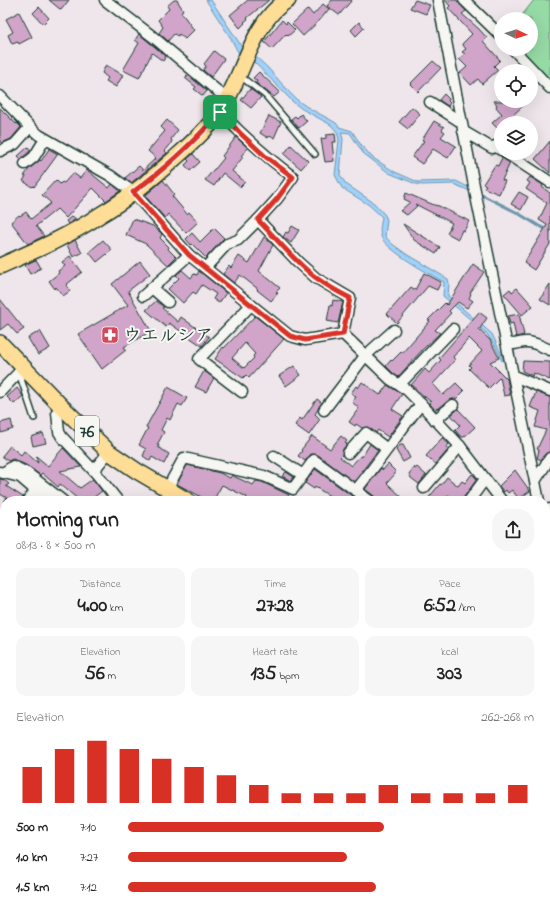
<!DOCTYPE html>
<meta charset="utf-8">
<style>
body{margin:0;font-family:"Indie Flower","Klee One",sans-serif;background:#f6f6f6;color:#222;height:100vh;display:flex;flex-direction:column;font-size:15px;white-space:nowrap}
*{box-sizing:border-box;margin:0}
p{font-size:13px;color:#767676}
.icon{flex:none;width:22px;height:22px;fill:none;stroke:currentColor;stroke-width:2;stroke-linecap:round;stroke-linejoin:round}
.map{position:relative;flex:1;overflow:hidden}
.drawer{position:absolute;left:0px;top:496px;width:550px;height:414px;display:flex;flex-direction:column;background:#fff;border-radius:16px 16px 0 0;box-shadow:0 4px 16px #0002}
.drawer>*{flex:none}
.needle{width:26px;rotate:94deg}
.buttons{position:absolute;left:494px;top:12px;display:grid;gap:8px}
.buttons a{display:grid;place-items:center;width:44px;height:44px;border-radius:50%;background:#fff;box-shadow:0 4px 16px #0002;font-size:20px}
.pin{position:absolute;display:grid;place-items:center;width:34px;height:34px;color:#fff;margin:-17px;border-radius:8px;box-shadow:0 2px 6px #0006}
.round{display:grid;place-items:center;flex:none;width:42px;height:42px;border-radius:16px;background:#f6f6f6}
.summary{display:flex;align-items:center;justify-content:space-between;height:68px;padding:0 16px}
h1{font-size:22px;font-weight:700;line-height:30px}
.figures{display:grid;grid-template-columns:repeat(3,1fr);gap:6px;height:68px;padding:4px 16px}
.figures div{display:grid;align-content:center;border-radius:10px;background:#f6f6f6;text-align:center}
.figures b{font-size:20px;font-weight:700}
.figures small{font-size:11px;font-weight:400}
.figures p{font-size:11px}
.chart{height:112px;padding:8px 16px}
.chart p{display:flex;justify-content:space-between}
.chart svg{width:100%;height:72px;margin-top:4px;stroke:#d93025;stroke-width:6}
ul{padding:0 16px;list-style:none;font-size:13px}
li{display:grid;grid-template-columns:64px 48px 1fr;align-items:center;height:30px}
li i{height:10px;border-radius:5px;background:#d93025}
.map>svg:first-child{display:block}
.green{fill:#96daa6;stroke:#5a8c6d}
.water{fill:#a0d1fc;stroke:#6c96ac}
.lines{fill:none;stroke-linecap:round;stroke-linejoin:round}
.stream{stroke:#6c96ac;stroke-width:3}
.building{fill:#d0a5c9;stroke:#1f3d34;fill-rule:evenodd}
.service-casing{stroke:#1f3d34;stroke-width:8}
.minor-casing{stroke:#1f3d34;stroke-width:13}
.primary-casing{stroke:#1f3d34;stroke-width:18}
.motorway-casing{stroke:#1f3d34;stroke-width:21}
.service{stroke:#f6f6f2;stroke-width:5}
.minor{stroke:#f6f6f2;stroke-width:10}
.primary{stroke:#fedd96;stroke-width:15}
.motorway{stroke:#fedd96;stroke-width:18}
.route-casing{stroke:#fff;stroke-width:8}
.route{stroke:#d93025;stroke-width:5}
.labels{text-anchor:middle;stroke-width:4;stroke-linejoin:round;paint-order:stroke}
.shield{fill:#f6f6f2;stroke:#60746d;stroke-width:1}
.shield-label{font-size:17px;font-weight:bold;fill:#1f3d34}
.poi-label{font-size:18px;font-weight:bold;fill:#1f3d34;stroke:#f6f6f2;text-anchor:start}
</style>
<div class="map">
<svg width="550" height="910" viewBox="0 0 550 910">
<rect width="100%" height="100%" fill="#eee6ea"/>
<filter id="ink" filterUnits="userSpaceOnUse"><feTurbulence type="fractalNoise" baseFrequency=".025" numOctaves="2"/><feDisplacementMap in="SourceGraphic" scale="8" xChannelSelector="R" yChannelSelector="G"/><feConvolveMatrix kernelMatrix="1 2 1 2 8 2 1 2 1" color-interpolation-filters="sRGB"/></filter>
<g filter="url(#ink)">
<path class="green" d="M534,0H550V82L520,49H531V19H519Z"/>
<path class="water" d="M206,0H211L244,50C266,60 279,83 296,99C308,109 323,115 336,123L339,127L352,131L361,145L373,158L395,172L418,182L456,181L472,189L474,193L454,184L422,185L416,184L389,173L363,153L350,133L341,132L343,139L340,175L346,184L374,203L385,215L387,220L385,236L391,243L406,254L448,279L449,283L448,296L492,334L504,360L502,361L494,344L486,333L443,296L444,282C431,275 384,249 381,236C379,231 381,223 382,217L369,205L342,188L335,175L339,140L337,132L331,125L302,109L293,102L253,61L238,52L230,37Z"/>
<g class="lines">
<path class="stream" d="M478,193L516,212L539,226L550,231"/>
</g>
<g class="building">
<path d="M49,0H69L61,10Z"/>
<path d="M174,0H177L183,10L181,12L194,30L185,39L179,34L178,36L174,34L168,41L159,33L163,27L158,20L169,9L167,6Z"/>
<path d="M248,0H269L247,18L248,19L244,22L245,23L240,28L230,15Z"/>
<path d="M332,0H352L339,15L327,6Z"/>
<path d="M415,0L430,5L426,14L410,8Z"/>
<path d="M445,0H456L458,2L466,11L462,14L479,29L487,38L483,41L500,60L494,66L498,70L482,84L478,79L471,85L460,73L467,67L459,59L465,54L462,52L466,49L462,44L472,34L448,8L450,6Z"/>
<path d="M323,4L329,9L320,20L303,36L292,24L308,9L313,15Z"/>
<path d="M39,7L49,18L43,24L33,13Z"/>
<path d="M19,12L32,37L19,44L18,42L12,44L8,35L13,32L6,19Z"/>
<path d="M282,20L286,24L287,22L295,30L288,36L286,34L272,49L264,42Z"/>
<path d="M359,22L364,28L356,36L351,30Z"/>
<path d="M139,34L166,56L163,61L152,53L139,78L123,70L139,43L135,40Z"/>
<path d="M214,51L224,59L211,77L203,70L206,66L204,64Z"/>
<path d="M433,61L441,68L418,92L410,84Z"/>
<path d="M106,65L123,75L116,87L106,81L108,78L102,73Z"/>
<path d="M259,72L280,92L274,97L256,83L257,81L253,78Z"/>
<path d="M188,75L207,91L203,96L194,89L196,87L185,78Z"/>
<path d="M250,89L261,97L251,108L241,100Z"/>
<path d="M444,94L449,99L448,101L450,103L448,106L439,100Z"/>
<path d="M494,101H528L511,117L512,119L507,123H501V132L492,123L502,114L496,107L497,105Z"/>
<path d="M412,107L420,114L408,129L399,122Z"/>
<path d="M0,108L16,124L17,123L21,127L11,139L2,143L0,142Z"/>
<path d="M301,114L307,121L299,128L291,119L295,116L297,118Z"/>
<path d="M269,116L281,122L274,138L269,136L268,138L260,133Z"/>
<path d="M167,120L178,130L171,139L172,141L170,145L165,151L167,153L131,183L125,178L139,166L143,170L156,158L148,151L165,131L161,127Z"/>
<path d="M434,121L444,127L442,130L445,132L441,137L456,146L448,158L433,149L422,164L412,157L424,141L422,140Z"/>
<path d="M335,134L336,142H332L334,161L325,162L321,139L326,138V135Z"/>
<path d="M236,137L248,148L241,156L243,157L232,171L245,182L240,187L223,173L214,186L205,180L214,169H215L224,158L222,156Z"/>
<path d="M550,141V173L535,159Z"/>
<path d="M291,145L308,161L301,169L284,154Z"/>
<path d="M28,147L31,150L21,159L18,156Z"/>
<path d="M49,149L58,154L34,187L33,186L32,187L23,181L26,176H24L29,169L40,160L41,161Z"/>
<path d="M193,154L200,162L190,171L185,165L189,161L187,159Z"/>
<path d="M502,158L510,163L502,180L505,181L499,194L484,188L486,185L483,184L495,165L498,166Z"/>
<path d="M87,170L109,188L112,184L120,191L106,201L93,188L66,218L57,209L36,226L44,236L28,244L11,222L19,215L20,216L26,212L31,219L51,203L42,195L56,180L60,184L62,182L64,183L73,173L80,178Z"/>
<path d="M530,177L543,185L542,187L550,193V244L534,270L524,263L547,225L539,220L547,203L526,189L530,183L527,181Z"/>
<path d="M163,180L174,194L172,196L187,214L189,212L198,222L186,233L168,214L165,218L146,197V195Z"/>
<path d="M519,192L528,197L521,210L511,204Z"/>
<path d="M406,193L434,205L439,206L469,221L464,231L462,230L458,239L447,233L452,223L415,204L417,206L407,215L400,211L410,202L404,199Z"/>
<path d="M72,216L76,219L68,224L66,221Z"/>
<path d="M133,219L153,226L162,234L160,238L169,247L168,249L176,257L168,265L146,244L126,235Z"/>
<path d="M403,224L440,247L436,254L414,240Z"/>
<path d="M292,226L299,230L291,243L283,237L286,232L288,233Z"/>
<path d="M214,228L224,238L206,258L192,244L191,245L186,239L192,233L200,242Z"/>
<path d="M264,237L273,245L259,271L280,288L276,292L278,293L271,301L257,290L258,289L240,275L234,283L223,274L229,266L231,268L239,256L249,263Z"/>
<path d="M75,240L82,253L73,257L67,245Z"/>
<path d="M103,240L112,250L97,262L89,252Z"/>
<path d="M70,256L82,272L66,285L70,291L63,296L56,287L55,289L49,281L59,273L58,271L65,266L62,262Z"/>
<path d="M35,260L37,261L41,268L30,274L25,265Z"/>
<path d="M140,261L150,274L128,291L151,331L124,347L126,350L102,369L78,334L128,305L112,284Z"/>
<path d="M473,264L484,272L470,293L471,294L469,298L473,301L467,308L458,302L449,311L451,313L435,330L440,333L423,349L398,377L394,374L386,366L391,360L392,361L402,351L403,352L430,321L428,320L445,303L447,305Z"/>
<path d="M182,270L191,278L194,274L197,275L199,271L226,293L219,303L213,299L216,294L202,285L196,294L193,292L183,303L168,289L179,278L176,275Z"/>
<path d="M424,273L441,282L437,290L428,286L397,323L387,314L411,287L415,290Z"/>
<path d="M550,284V305L540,299Z"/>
<path d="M517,288L533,306L522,315L504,294L510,289L512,292Z"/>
<path d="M0,299L24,329L17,334L8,324L0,330Z"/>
<path d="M333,300L343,302L338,323L327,321L330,305L332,306Z"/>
<path d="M156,301L164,307L162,308L178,322L181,317L209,337L202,346L169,323L166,327L146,310Z"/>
<path d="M479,312L487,318L479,330L490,340L499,358L490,362L507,379L510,395L504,396L500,377L489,388L469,369L471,367L469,365L482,351L469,338L453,357L455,360L433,384L443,395L456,383L464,391L456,399L449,400L438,409L437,408L435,410L429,403L431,402L411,385L425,369L429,373L441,360L439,358Z"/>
<path d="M519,314L524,335L516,337L513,323L510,324L508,316Z"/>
<path d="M255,316L284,339L249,378L246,375L243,378L215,359L223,347L224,348ZM245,343L255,354L253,356L254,358L244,368L232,358Z"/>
<path d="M40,331L50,348L38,355L28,338Z"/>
<path d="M523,361L550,362V380L533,373V376L522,371Z"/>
<path d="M294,366L301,375L286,386L279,376Z"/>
<path d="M204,371L214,378L206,392L195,387Z"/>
<path d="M362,382L380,395L387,385L402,394L392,409L403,416L388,437L378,430L376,433L367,427L362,428L356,424L355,426L349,422L359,408L352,402L356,397L351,393L356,386L358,388Z"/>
<path d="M168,387L187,398L182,406L178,404L170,420L167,418L161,430L164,432L157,445H159L158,447L169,454L164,464L152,457L150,461L143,456L146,449L139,445L148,428L146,427Z"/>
<path d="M17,388L23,396L14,404L7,397Z"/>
<path d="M536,392L550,397V451L545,454L541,460L537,458L539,450L537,449L546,430L535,427L540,411L530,407Z"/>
<path d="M317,399L322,403L315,414L320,419L309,435L295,425L300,418L302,420Z"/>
<path d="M458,409L475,427L464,437H461L455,430L460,425L451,415Z"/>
<path d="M11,420L13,429L1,433L0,423Z"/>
<path d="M43,433L46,443L33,446L31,437Z"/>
<path d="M312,436L330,449L341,436L347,441L345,443L347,444L343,449L342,455L340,457L351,466L360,456L362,457L370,444L378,450L354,482L318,455L311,454L305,461L298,456L302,451L301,450Z"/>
<path d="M442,438L449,444L446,448L448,450L436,464L426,456Z"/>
<path d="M400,445H403L410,458L403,462L396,450Z"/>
<path d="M10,446L21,455L24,451L38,463L36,456L48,466L63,448L81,467L60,471L80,488L93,479L102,491L89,501H80L60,484L58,487L42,473L40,475L26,465L13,459L8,461L2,456Z"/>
<path d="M388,464L395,471V474L387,483L406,501H376L374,496L365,489L381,468L383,470Z"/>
<path d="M187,465L220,473L230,478L232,475L233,476L253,485L256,481L262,482L289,495L285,501H245L247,497L222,485L213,501H209L177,484Z"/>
<path d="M414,467L415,469L417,467L426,475L419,484L411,478L409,474Z"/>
<path d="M315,469L359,501H338L315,487L314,489L305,483Z"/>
<path d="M515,470L530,491L519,499L512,490L508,493L506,490L504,492L499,486Z"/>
<path d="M286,472L294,477L291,481L282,476Z"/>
<path d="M472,474L477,479L461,501H456L448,495L443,501H426L440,484L441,485L447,477L458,486L462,481L465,483Z"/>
<path d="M0,479L4,480L9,484L6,486L23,497L22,501H4L7,498L0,494Z"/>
</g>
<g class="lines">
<defs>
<g id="service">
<path d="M240,76L265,95L315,154"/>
<path d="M19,373L34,418"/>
</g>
<g id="minor">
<path d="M105,0L152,36L227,99"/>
<path d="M438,0L477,201L539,501"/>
<path d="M464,0L501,36"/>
<path d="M513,49L550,88"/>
<path d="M0,96L30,127L39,135L111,176L133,192L189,255L290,336L305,340L343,334L390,379L407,390L421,404L460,446L502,501"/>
<path d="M430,102L461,122"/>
<path d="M463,131L492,148L495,146L501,150"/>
<path d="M0,151L15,144L30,127"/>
<path d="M506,153L550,182"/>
<path d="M25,164L34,157L45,139"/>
<path d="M258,220L298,262L316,278L350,298L343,334"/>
<path d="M206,267L227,244L238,240L258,220L277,199L293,177C265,156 244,137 220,112"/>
<path d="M152,288L168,302"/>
<path d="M143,296L189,255"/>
<path d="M506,342C516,347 518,341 528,342C536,343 543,347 550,350"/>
<path d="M514,376L550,391"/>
<path d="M399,385L453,329"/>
<path d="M0,392L24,367"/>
<path d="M242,392L199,359L251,305"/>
<path d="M61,406L57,412L59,432L62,437L95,472"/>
<path d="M324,410L365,356L394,330"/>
<path d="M435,420L453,405"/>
<path d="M109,452L98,465L95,472L118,501"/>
<path d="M348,453L366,433L387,449"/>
<path d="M274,456L303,475L314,460L370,501"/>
<path d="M0,472L20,477L48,501"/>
<path d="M3,473L13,466L27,473L63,501"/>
<path d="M535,481L550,458"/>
<path d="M424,488L460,446"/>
<path d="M167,489L184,458L264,476L293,489L303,475"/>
<path d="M356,490C379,462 399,432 421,404"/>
<path d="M28,501L35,491"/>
<path d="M469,501L485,479"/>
<path d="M545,513L550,509"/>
<path d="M545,528L550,552"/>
<path d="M0,540L5,533"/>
<path d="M0,570L5,574"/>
<path d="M545,572L550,575"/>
<path d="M0,655L5,660"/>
<path d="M0,769L5,770"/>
<path d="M0,820V819"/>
<path d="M0,843L5,845"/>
<path d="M0,884L5,889"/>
<path d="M21,905L26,910"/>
<path d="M83,905L87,908L97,910"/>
<path d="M282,905L281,909L284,910"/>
<path d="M166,910L168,905"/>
<path d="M193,910L195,905"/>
<path d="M246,910L249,905"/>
<path d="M360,910L367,905"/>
</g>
<g id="primary">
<path d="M0,266C34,251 69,236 100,215C127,199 152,179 175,158C190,145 207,129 219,113C242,81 252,20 288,0"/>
<path d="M0,343L61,406L109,452L137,471L188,501"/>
<path d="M545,706L550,709"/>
<path d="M545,843L550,821"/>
<path d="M535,910V905"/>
</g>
<g id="motorway">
<path d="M545,746L550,740"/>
<path d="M545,771L550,764"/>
<path d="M545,836L546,839"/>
<path d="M399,910L404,905"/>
<path d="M424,910L430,905"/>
</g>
</defs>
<use href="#service" class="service-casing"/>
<use href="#minor" class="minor-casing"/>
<use href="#primary" class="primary-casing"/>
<use href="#motorway" class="motorway-casing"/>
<use href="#service" class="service"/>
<use href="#minor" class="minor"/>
<use href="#primary" class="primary"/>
<use href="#motorway" class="motorway"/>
</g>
</g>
<g class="lines" filter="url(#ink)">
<defs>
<path id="route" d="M220,112L240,133L266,157L293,177L277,199L258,220C277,239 294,261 315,277C326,285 338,292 350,298L343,334L305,340L290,336L189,255L133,192C165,169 194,142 220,112Z"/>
</defs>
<use href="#route" class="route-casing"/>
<use href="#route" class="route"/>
</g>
<defs>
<symbol id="pharmacy-square" viewBox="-11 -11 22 22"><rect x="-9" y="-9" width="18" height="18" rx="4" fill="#d1495b" stroke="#f6f6f2"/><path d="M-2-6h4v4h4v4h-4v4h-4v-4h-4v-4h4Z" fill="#fff"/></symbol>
</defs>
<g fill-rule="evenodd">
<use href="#pharmacy-square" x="100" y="325" width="20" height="20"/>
</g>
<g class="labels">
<rect class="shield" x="75" y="416" width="24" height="30" rx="3"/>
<g class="shield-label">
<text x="87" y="437">76</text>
</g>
<g class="poi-label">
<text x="123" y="341">ウエルシア</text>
</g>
</g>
</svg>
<div class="buttons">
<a><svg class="needle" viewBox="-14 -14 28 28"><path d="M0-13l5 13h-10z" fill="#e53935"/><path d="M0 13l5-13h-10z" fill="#767676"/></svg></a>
<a><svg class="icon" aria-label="locate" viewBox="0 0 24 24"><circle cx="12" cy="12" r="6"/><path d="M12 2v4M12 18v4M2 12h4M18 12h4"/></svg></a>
<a><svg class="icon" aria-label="layers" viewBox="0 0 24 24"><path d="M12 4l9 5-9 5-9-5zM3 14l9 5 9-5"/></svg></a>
</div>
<div class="pin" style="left:220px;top:112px;background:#1e9e55"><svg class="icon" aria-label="arrive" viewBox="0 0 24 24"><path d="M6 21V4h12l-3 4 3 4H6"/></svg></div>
<section class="drawer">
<div class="summary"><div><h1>Morning run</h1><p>08:13 · 8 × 500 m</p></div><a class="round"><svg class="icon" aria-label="share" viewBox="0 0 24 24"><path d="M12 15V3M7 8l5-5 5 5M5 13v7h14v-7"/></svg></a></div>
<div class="figures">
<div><p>Distance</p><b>4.00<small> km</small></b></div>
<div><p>Time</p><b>27:28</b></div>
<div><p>Pace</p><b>6:52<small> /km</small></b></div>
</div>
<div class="figures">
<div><p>Elevation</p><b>56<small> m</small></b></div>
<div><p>Heart rate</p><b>135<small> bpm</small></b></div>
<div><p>kcal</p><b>303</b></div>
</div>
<div class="chart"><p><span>Elevation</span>262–268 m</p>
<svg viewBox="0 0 160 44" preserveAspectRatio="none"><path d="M5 44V22M15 44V11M25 44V6M35 44V11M45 44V17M55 44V22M65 44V27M75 44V33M85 44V38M95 44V38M105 44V38M115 44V33M125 44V38M135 44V38M145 44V38M155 44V33"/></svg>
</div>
<ul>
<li><b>500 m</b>7:10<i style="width:63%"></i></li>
<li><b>1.0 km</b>7:27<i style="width:54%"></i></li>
<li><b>1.5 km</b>7:12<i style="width:61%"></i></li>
</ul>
</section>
</div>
